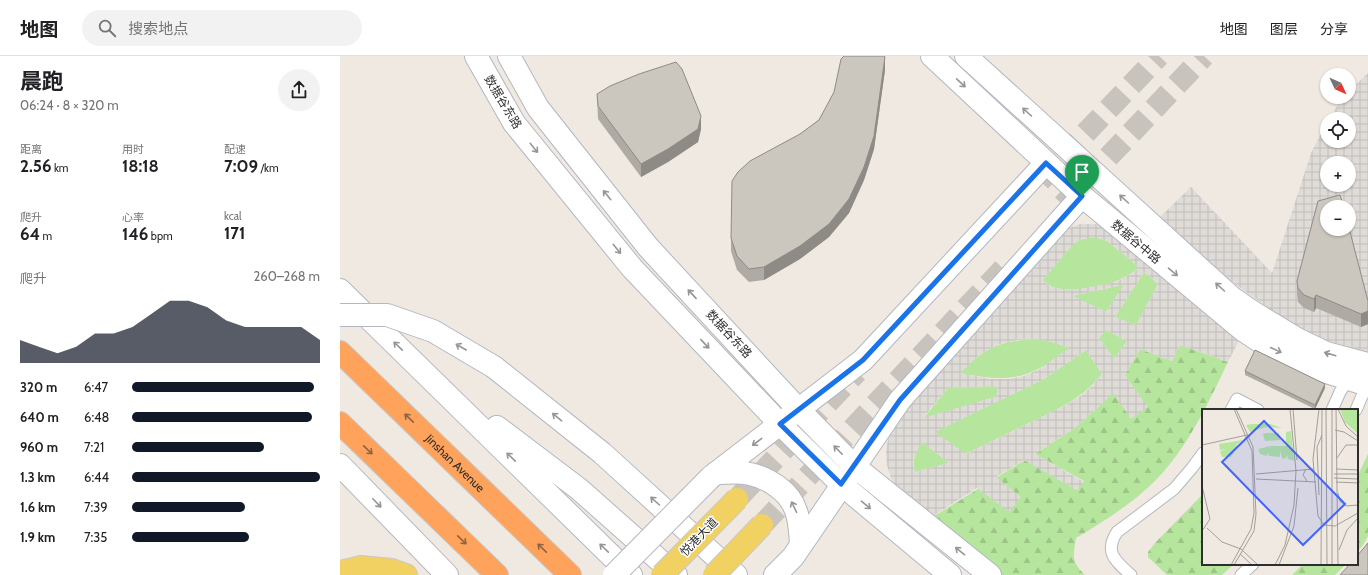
<!DOCTYPE html>
<html lang="zh">
<meta charset="utf-8">
<style>
body{margin:0;font-family:Cabin,"Noto Sans SC",sans-serif;background:#f2f2f2;color:#202124;height:100vh;display:flex;flex-direction:column;font-size:15px;white-space:nowrap}
*{box-sizing:border-box;margin:0}
p{font-size:13px;color:#757577}
.icon{flex:none;width:22px;height:22px;fill:none;stroke:currentColor;stroke-width:2;stroke-linecap:round;stroke-linejoin:round}
.map{position:relative;flex:1;overflow:hidden}
.sheet{display:flex;flex-direction:column;background:#fff;width:340px}
.sheet>*{flex:none}
.needle{width:26px;rotate:134deg}
.buttons{position:absolute;left:980px;top:12px;display:grid;gap:8px}
.buttons a{display:grid;place-items:center;width:36px;height:36px;border-radius:50%;background:#fff;box-shadow:0 1px 3px #0004;font-size:20px}
.pin{position:absolute;display:grid;place-items:center;width:34px;height:34px;color:#fff;margin:-41px -17px;border-radius:50% 50% 50% 0;rotate:-45deg;box-shadow:0 0 4px #0007}
.pin .icon{rotate:45deg}
.round{display:grid;place-items:center;flex:none;width:42px;height:42px;border-radius:21px;background:#f2f2f2}
.head{display:flex;align-items:center;justify-content:space-between;height:68px;padding:0 20px}
h1{font-size:22px;font-weight:700;line-height:30px}
.metrics{display:grid;grid-template-columns:repeat(3,1fr);gap:6px;height:68px;padding:4px 20px}
.metrics div{display:grid;align-content:center}
.metrics b{font-size:17px;font-weight:700}
.metrics small{font-size:11px;font-weight:400}
.metrics p{font-size:11px}
.chart{height:112px;padding:8px 20px}
.chart p{display:flex;justify-content:space-between}
.chart svg{width:100%;height:72px;margin-top:4px;fill:#111827;opacity:.7}
ul{padding:0 20px;list-style:none;font-size:13px}
li{display:grid;grid-template-columns:64px 48px 1fr;align-items:center;height:30px}
li i{height:10px;border-radius:5px;background:#111827}
header{display:flex;align-items:center;gap:24px;box-sizing:border-box;height:56px;padding:0 20px;background:#fff;border-bottom:1px solid #e0e0e0}
header strong{font-size:19px}
nav{display:flex;gap:22px;margin-inline-start:auto;font-size:14px}
.search{width:280px;height:36px;background:#f2f2f2;display:flex;align-items:center;gap:10px;box-sizing:border-box;padding:0 14px;border-radius:22px;color:#757577;font-size:15px}
main{display:flex;flex:1;min-height:0}
.map>svg:first-child{display:block}
.grass{fill:#b6e59e}
.forest{fill:url(#forest-firs)}
.plaza{fill:url(#plaza-grid);fill-rule:evenodd}
.lines{fill:none;stroke-linecap:round;stroke-linejoin:round}
.primary-tunnel{stroke:#c8c4bd;stroke-width:22;stroke-dasharray:22 11;stroke-linecap:butt}
.lane-casing{stroke:#b4b7c1;stroke-width:13}
.secondary-casing{stroke:#b4b7c1;stroke-width:24}
.primary-casing{stroke:#c9c9c9;stroke-width:24}
.highway-casing{stroke:#c9c9c9;stroke-width:24}
.lane{stroke:#fff;stroke-width:11}
.secondary{stroke:#fff;stroke-width:22}
.primary{stroke:#f2d163;stroke-width:22}
.highway{stroke:#ffa35c;stroke-width:22}
.secondary-bridge-casing{stroke:#b4b7c1;stroke-width:24;stroke-linecap:butt}
.primary-bridge-casing{stroke:#c9c9c9;stroke-width:24;stroke-linecap:butt}
.secondary-bridge{stroke:#fff;stroke-width:22}
.primary-bridge{stroke:#f2d163;stroke-width:22}
.wall{fill:#afaba4}
.shaded-wall{fill:#8e8b86}
.building{fill:#cbc7bf;stroke:#8e8b86}
.oneway{stroke:#969696}
.oneway2{stroke:#8c6343}
.route-casing{stroke:#fff;stroke-width:8}
.route{stroke:#1a73e8;stroke-width:5}
.labels{text-anchor:middle;stroke-width:3;stroke-linejoin:round;paint-order:stroke}
.street-label{font-size:12px;fill:#2e2e2e;stroke:#fff}
.inset-road{fill:none;stroke:#a29e99;stroke-width:1}
.view{fill:#4264fb;fill-opacity:0.15;stroke:#4264fb;stroke-width:2}
.inset-edge{fill:none;stroke:#2e2e2e;stroke-width:2}
</style>
<header>
<strong>地图</strong>
<div class="search"><svg class="icon" aria-label="search" viewBox="0 0 24 24"><circle cx="10" cy="10" r="6"/><path d="M15 15l6 6"/></svg>搜索地点</div>
<nav><a>地图</a><a>图层</a><a>分享</a></nav>
</header>
<main>
<section class="sheet">
<div class="head"><div><h1>晨跑</h1><p>06:24 · 8 × 320 m</p></div><a class="round"><svg class="icon" aria-label="share" viewBox="0 0 24 24"><path d="M12 15V3M7 8l5-5 5 5M5 13v7h14v-7"/></svg></a></div>
<div class="metrics">
<div><p>距离</p><b>2.56<small> km</small></b></div>
<div><p>用时</p><b>18:18</b></div>
<div><p>配速</p><b>7:09<small> /km</small></b></div>
</div>
<div class="metrics">
<div><p>爬升</p><b>64<small> m</small></b></div>
<div><p>心率</p><b>146<small> bpm</small></b></div>
<div><p>kcal</p><b>171</b></div>
</div>
<div class="chart"><p><span>爬升</span>260–268 m</p>
<svg viewBox="0 0 160 44" preserveAspectRatio="none"><path d="M0 44V30L10 34L20 38L30 34L40 26L50 26L60 22L70 14L80 6L90 6L100 10L110 18L120 22L130 22L140 22L150 22L160 30V44z"/></svg>
</div>
<ul>
<li><b>320 m</b>6:47<i style="width:97%"></i></li>
<li><b>640 m</b>6:48<i style="width:96%"></i></li>
<li><b>960 m</b>7:21<i style="width:70%"></i></li>
<li><b>1.3 km</b>6:44<i style="width:100%"></i></li>
<li><b>1.6 km</b>7:39<i style="width:60%"></i></li>
<li><b>1.9 km</b>7:35<i style="width:62%"></i></li>
</ul>
</section>
<div class="map">
<svg width="1028" height="519" viewBox="0 0 1028 519">
<defs>
<pattern id="forest-firs" width="22" height="20" patternUnits="userSpaceOnUse"><rect width="22" height="20" fill="#b6e59e"/><path d="M5 1l3.5 6h-7zM16 11l3.5 6h-7z" fill="#9dc588"/></pattern>
<pattern id="plaza-grid" width="8" height="8" patternUnits="userSpaceOnUse"><rect width="8" height="8" fill="#dfdcd8"/><path d="M0 4h8M4 0v8" fill="none" stroke="#c0bdba"/></pattern>
</defs>
<rect width="100%" height="100%" fill="#efe9e1"/>
<g class="grass">
<path d="M748,182H758L767,185L799,211C783,228 738,238 716,232C711,231 706,227 702,224L730,192L739,184Z"/>
<path d="M804,216L818,228L796,270L775,261Z"/>
<path d="M785,228L766,256L732,240L778,230Z"/>
<path d="M766,274L787,285L774,303L759,282Z"/>
<path d="M695,283L712,286L730,292C688,324 671,327 620,317C644,292 660,285 695,283Z"/>
<path d="M746,294L762,318C743,342 717,354 689,367C668,377 647,388 625,398L594,376L704,323Z"/>
<path d="M653,330L656,331L658,336L655,341L583,363L608,332Z"/>
<path d="M582,386L609,407L575,416C572,404 575,397 582,386Z"/>
</g>
<g class="forest">
<path d="M840,289L888,306C870,343 853,381 825,414C801,442 768,463 736,482C733,500 731,506 745,519H660L591,462L685,404L737,434L744,425L695,398L736,371L755,354L773,336L807,351L785,319L800,293L832,305Z"/>
<path d="M1028,398V480L1023,489L1017,496V421Z"/>
<path d="M863,438V508H894L882,519H827L808,501V496L815,487Z"/>
<path d="M963,508H1006L995,519H952Z"/>
</g>
<g class="plaza">
<path d="M1028,17V295L980,284L948,266L895,228L830,174L819,162L851,131L932,217L971,97L987,66V85H1009V63H989L1001,44L1004,41H1009V35ZM987,107H1009V129H987ZM987,151H1009V173H987Z"/>
<path d="M740,168H755L769,172L900,283L888,306L840,289L832,305L800,293L785,319L808,351L791,363L773,337L755,354L736,371L695,398L744,426L737,434L684,404L656,421L681,441L669,456L637,432L590,462L558,434L551,422L547,409L546,394L549,379L554,365L717,182L729,172ZM748,182H758L767,185L799,211L793,217L778,225L763,229L731,234L714,232L702,225L730,192L739,184ZM804,216L818,228L796,269L775,261ZM784,228L766,256L733,240L778,230ZM766,274L787,285L774,303L759,282ZM695,283L712,286L729,292L700,313L684,320L668,323H651L620,317L639,299L657,289L677,284ZM746,294L762,318L753,329L742,339L726,349L626,398L595,376L704,323ZM653,330L656,331L658,336L655,341L583,362L608,332ZM582,386L609,407H608L575,416L573,408L574,401Z"/>
</g>
<g class="lines">
<g class="primary-tunnel">
<path d="M700,125L819,0"/>
<path d="M723,149L864,0"/>
<path d="M397,443L517,316"/>
<path d="M422,469L666,210"/>
</g>
<defs>
<g id="lane">
<path d="M891,354L897,343L918,354"/>
<path d="M992,354L1000,336L1008,323"/>
<path d="M1016,354L1022,340L1028,331"/>
<path d="M791,519C775,505 764,496 777,476L834,433L852,412L863,397"/>
<path d="M901,519L913,508"/>
</g>
<g id="secondary">
<path d="M136,0L174,67L292,212L440,368L501,428L610,519"/>
<path d="M169,0L198,52L308,191L458,353L514,410L650,519"/>
<path d="M592,0L742,140L903,274L927,290L977,313L1028,329"/>
<path d="M626,0L891,241L911,255L957,283L986,297L1028,308"/>
<path d="M0,234L291,519"/>
<path d="M154,311L262,397L396,519"/>
<path d="M157,371L239,433L336,519"/>
<path d="M0,409L107,519"/>
<path d="M376,417C387,417 399,415 410,418C429,422 450,436 456,455C460,465 460,477 461,488"/>
<path d="M371,421L523,304L706,107"/>
<path d="M435,519L453,501L560,344L742,140"/>
</g>
<path id="primary" d="M0,516L21,511L52,514L66,519"/>
<g id="highway">
<path id="s1" d="M0,296L230,519"/>
<path d="M0,367L157,519"/>
</g>
</defs>
<use href="#lane" class="lane-casing"/>
<use href="#secondary" class="secondary-casing"/>
<use href="#primary" class="primary-casing"/>
<use href="#highway" class="highway-casing"/>
<use href="#lane" class="lane"/>
<use href="#secondary" class="secondary"/>
<use href="#primary" class="primary"/>
<use href="#highway" class="highway"/>
<defs>
<g id="secondary-bridge">
<path d="M0,259H47L93,275L154,311"/>
<path d="M274,519L371,421"/>
</g>
<g id="primary-bridge">
<path d="M322,519L397,443"/>
<path d="M374,519L422,469"/>
</g>
</defs>
<use href="#secondary-bridge" class="secondary-bridge-casing"/>
<use href="#primary-bridge" class="primary-bridge-casing"/>
<use href="#secondary-bridge" class="secondary-bridge"/>
<use href="#primary-bridge" class="primary-bridge"/>
</g>
<g class="wall">
<path d="M545,14L534,93L524,124L509,157L489,181L460,203L424,224L409,226L397,214L391,195V182L460,78Z"/>
<path d="M257,38L361,73L358,86L328,106L301,121L258,63Z"/>
<path d="M957,225L1028,245V268L1021,271L976,252L974,256L964,252L958,246L957,238Z"/>
<path d="M905,315L985,332L975,353L905,319Z"/>
</g>
<g class="shaded-wall">
<path d="M545,1V14L534,93L524,124L509,157L489,181L460,203L424,224V211Z"/>
<path d="M361,60V73L358,86L328,106L301,121V108Z"/>
<path d="M976,239V252L974,256V243Z"/>
<path d="M1028,255V268L1021,271V258Z"/>
<path d="M985,328V332L975,353V349Z"/>
</g>
<g class="building">
<path d="M504,0H544L545,1L534,80L524,111L509,143L489,168L460,190L424,211L409,213L397,200L391,182L392,125L398,116L410,105L460,78L479,64L494,36L501,3Z"/>
<path d="M336,6L342,13L361,60L358,73L328,93L301,108L258,50L257,38L270,30L299,18Z"/>
<path d="M1000,139L1004,151H987V173H1009V172L1028,245V255L1021,258L976,239L974,243L964,239L958,232L957,225L978,145Z"/>
<path d="M915,294L985,328L975,349L905,315Z"/>
<path d="M1028,487V519H1000L1010,508H1017V500Z"/>
</g>
<defs><path id="oneway-shaft" d="M-6 0H5M1.5-3L5.5 0L1.5 3" fill="none" stroke-width="1.6" stroke-linecap="round" stroke-linejoin="round"/></defs>
<g class="oneway">
<use href="#oneway-shaft" transform="translate(621 27) rotate(43)"/>
<use href="#oneway-shaft" transform="translate(687 56) rotate(-138)"/>
<use href="#oneway-shaft" transform="translate(194 92) rotate(51)"/>
<use href="#oneway-shaft" transform="translate(267 139) rotate(-129)"/>
<use href="#oneway-shaft" transform="translate(784 143) rotate(-138)"/>
<use href="#oneway-shaft" transform="translate(277 193) rotate(51)"/>
<use href="#oneway-shaft" transform="translate(833 216) rotate(40)"/>
<use href="#oneway-shaft" transform="translate(880 231) rotate(-138)"/>
<use href="#oneway-shaft" transform="translate(352 238) rotate(-133)"/>
<use href="#oneway-shaft" transform="translate(365 288) rotate(47)"/>
<use href="#oneway-shaft" transform="translate(58 290) rotate(-136)"/>
<use href="#oneway-shaft" transform="translate(121 291) rotate(-150)"/>
<use href="#oneway-shaft" transform="translate(936 294) rotate(25)"/>
<use href="#oneway-shaft" transform="translate(990 298) rotate(-164)"/>
<use href="#oneway-shaft" transform="translate(217 361) rotate(-141)"/>
<use href="#oneway-shaft" transform="translate(417 386) rotate(143)"/>
<use href="#oneway-shaft" transform="translate(498 394) rotate(-135)"/>
<use href="#oneway-shaft" transform="translate(171 401) rotate(-136)"/>
<use href="#oneway-shaft" transform="translate(315 445) rotate(-138)"/>
<use href="#oneway-shaft" transform="translate(37 447) rotate(46)"/>
<use href="#oneway-shaft" transform="translate(526 449) rotate(40)"/>
<use href="#oneway-shaft" transform="translate(454 451) rotate(-116)"/>
<use href="#oneway-shaft" transform="translate(264 492) rotate(-136)"/>
<use href="#oneway-shaft" transform="translate(620 495) rotate(-141)"/>
</g>
<g class="oneway2">
<use href="#oneway-shaft" transform="translate(69 362) rotate(-136)"/>
<use href="#oneway-shaft" transform="translate(28 394) rotate(44)"/>
<use href="#oneway-shaft" transform="translate(122 484) rotate(44)"/>
<use href="#oneway-shaft" transform="translate(202 492) rotate(-136)"/>
</g>
<g class="lines">
<defs>
<path id="route" d="M706,107L742,140L560,344L501,428L440,368L523,304Z"/>
</defs>
<use href="#route" class="route-casing"/>
<use href="#route" class="route"/>
</g>
<g class="labels">
<g class="street-label">
<text transform="translate(163 46) rotate(59)" y="4">数据谷东路</text>
<text transform="translate(796 186) rotate(40)" y="4">数据谷中路</text>
<text transform="translate(389 278) rotate(47)" y="4">数据谷东路</text>
<text dy="4" stroke="none"><textPath href="#s1" startOffset="160">Jinshan Avenue</textPath></text>
<text transform="translate(359 481) rotate(-46)" y="4">悦港大道</text>
</g>
</g>
<g transform="translate(862 353)">
<rect width="156" height="156" fill="#efe9e1"/>
<path d="M138,0H143V9L156,18V25L143,13ZM41,31L30,39L18,41L17,35ZM36,36L29,48H20L18,42Z" fill="#b6e59e"/>
<path d="M143,0H156V18L143,9ZM50,15H68L80,19L65,18L48,23L44,16ZM89,22L92,52L86,50L85,46L83,50L80,49L78,42V48L67,47L66,43L65,47L58,45L56,40L69,37H84V23ZM65,24H77L78,31L63,32L61,25Z" fill="#b6e59e"/>
<path class="inset-road" d="M91,0L95,51M117,0L111,50L116,107L122,116L133,117L156,104M124,0L125,156M130,0V156M134,0L136,156M136,0L144,17L156,28M133,21L142,23L156,32M0,36L45,26M135,49L144,36H156M104,60L101,66L105,72M134,60L156,61M54,65L112,60M132,65H156M132,69L156,70M54,70L114,73M134,73L156,74M0,77L8,110L0,122M136,84L138,92L144,97L156,96M117,86L115,38L120,26M5,119L20,133L39,140L56,156M137,141L145,121L156,109M38,145L50,156M29,156L49,120L52,104L50,42L32,0M32,156L52,122L54,105L51,38L34,0M73,156L83,136L92,96L94,62L88,0M77,156L92,117L96,79M119,156L120,0"/>
<path class="view" d="M62,12L143,95L101,136L20,53Z"/>
<rect width="156" height="156" class="inset-edge"/>
</g>
</svg>
<div class="buttons">
<a><svg class="needle" viewBox="-14 -14 28 28"><path d="M0-13l5 13h-10z" fill="#e53935"/><path d="M0 13l5-13h-10z" fill="#757577"/></svg></a>
<a><svg class="icon" aria-label="locate" viewBox="0 0 24 24"><circle cx="12" cy="12" r="6"/><path d="M12 2v4M12 18v4M2 12h4M18 12h4"/></svg></a>
<a>+</a>
<a>−</a>
</div>
<div class="pin" style="left:742px;top:140px;background:#1e9e55"><svg class="icon" aria-label="arrive" viewBox="0 0 24 24"><path d="M6 21V4h12l-3 4 3 4H6"/></svg></div>
</div>
</main>
